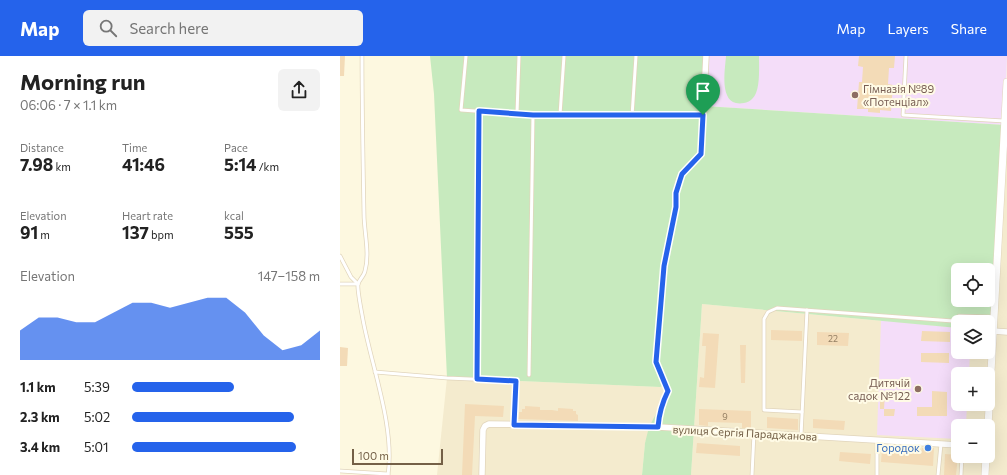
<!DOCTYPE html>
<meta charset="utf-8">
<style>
body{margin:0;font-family:Commissioner,sans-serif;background:#f2f2f2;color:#222;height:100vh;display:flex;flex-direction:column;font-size:15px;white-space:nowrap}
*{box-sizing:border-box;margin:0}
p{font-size:13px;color:#767676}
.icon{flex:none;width:22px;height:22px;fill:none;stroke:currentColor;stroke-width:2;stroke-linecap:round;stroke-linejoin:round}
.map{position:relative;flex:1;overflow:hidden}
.details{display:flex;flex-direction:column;background:#fff;width:340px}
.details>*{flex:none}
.fabs{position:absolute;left:611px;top:207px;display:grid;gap:8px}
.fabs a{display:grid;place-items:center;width:44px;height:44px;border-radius:6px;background:#fff;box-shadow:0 4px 16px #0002;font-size:20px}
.scale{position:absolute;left:12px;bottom:10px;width:91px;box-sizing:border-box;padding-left:4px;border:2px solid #746047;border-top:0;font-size:11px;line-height:14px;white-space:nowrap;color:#746047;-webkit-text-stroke:3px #fffbe6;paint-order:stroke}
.pin{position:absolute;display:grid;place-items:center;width:34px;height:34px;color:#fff;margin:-41px -17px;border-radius:50% 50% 50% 0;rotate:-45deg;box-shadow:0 0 4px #0007}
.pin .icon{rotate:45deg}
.round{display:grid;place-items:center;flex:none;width:42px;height:42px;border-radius:6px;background:#f2f2f2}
.summary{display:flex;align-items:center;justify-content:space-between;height:68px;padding:0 20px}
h1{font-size:22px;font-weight:700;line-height:30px}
.metrics{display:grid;grid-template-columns:repeat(3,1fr);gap:6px;height:68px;padding:4px 20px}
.metrics div{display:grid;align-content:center}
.metrics b{font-size:17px;font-weight:700}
.metrics small{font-size:11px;font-weight:400}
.metrics p{font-size:11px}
.chart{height:112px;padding:8px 20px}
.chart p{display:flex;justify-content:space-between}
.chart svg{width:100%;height:72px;margin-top:4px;fill:#2563eb;opacity:.7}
ul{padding:0 20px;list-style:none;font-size:13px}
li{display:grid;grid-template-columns:64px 48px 1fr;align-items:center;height:30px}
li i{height:10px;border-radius:5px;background:#2563eb}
header{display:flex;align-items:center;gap:24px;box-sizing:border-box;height:56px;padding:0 20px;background:#2563eb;color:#fff}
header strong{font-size:19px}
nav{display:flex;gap:22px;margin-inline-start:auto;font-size:14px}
.search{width:280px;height:36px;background:#f2f2f2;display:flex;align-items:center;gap:10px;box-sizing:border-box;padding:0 14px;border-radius:6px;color:#767676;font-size:15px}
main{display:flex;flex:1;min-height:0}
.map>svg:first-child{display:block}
.residential{fill:#f4ebce;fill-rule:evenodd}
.education{fill:#f4ddf9}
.green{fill:#c7eabe;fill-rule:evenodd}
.building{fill:#f3dbb7}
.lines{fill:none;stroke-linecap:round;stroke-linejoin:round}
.service-casing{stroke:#e1d5bc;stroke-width:4.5}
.minor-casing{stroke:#e1d5bc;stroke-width:7}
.tertiary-casing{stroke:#e1d5bc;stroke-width:8}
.service{stroke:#fff;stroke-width:3}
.minor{stroke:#fff;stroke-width:5.5}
.tertiary{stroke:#fff;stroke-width:7}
.route-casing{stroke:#fff;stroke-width:8}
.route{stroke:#2563eb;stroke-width:5}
.education-dot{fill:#8d6e63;stroke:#fffbe6;stroke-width:1.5}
.shop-dot{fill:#3f7fe0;stroke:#fffbe6;stroke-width:1.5}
.labels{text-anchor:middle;stroke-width:4;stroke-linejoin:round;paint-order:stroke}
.number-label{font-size:9px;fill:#947f63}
.education-label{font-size:11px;fill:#785e54;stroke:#fffbe6;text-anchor:start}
.street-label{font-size:11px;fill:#746047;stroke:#fffbe6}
.shop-label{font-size:11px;fill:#366cbe;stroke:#fffbe6;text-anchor:end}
</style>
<header>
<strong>Map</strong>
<div class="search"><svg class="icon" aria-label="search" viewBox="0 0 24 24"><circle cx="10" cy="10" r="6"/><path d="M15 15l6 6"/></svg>Search here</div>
<nav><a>Map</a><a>Layers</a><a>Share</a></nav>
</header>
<main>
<section class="details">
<div class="summary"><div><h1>Morning run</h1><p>06:06 · 7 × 1.1 km</p></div><a class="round"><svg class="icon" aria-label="share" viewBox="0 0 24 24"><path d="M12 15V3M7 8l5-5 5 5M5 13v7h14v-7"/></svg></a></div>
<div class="metrics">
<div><p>Distance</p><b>7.98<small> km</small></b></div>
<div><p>Time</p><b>41:46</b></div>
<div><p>Pace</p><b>5:14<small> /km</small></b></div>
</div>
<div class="metrics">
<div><p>Elevation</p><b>91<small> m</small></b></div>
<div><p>Heart rate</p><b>137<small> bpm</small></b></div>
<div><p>kcal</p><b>555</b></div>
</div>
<div class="chart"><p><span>Elevation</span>147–158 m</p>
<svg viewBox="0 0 160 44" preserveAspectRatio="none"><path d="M0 44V26L10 18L20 18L30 21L40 21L50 15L60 9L70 9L80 12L90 9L100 6L110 6L120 15L130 29L140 38L150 35L160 26V44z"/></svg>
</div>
<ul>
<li><b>1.1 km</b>5:39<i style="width:54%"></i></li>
<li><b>2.3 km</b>5:02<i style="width:86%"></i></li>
<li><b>3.4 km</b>5:01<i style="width:87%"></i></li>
</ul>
</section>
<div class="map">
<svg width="667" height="419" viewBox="0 0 667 419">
<rect width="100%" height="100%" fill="#fdf8e0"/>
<g class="residential">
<path d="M667,28V419H351L362,248L618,272V296H648V275H653ZM618,318H648V348H618ZM618,370H648V400H618Z"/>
<path d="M107,322L320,331L326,329L328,335L305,387L302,419H97Z"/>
</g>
<g class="education">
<path d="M366,0H667L665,69L363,50Z"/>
<path d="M541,264L618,272V296H630L629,318H618V348H627L626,370H618V383L537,379Z"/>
</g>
<g class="green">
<path d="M90,0H366L364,50L665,69L653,275H648V266H618V272L362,248L351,419H302L305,387L309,371L324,343L326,329L320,331L107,322L94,38ZM618,214H648V244H618Z"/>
<path d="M386,0H419C419,10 420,28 416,37C414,42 410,46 404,47C378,52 385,14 386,0Z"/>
</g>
<g class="building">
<path d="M0,0H5L4,20H0Z"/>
<path d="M519,0H555L554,12H549L548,28L553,29L551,55L540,54V57L528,56V53H517L519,26H522L523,11L518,10Z"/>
<path d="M431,274L462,275V285L431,284Z"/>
<path d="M582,275L610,276V286L581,285Z"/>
<path d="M477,276L509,277L508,290L477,289Z"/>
<path d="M363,277L379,278L375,332L359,331L360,321L364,322L366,290H362Z"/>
<path d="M400,289H406L405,327H401Z"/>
<path d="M0,291L8,292L7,310H0Z"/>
<path d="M581,297H609V307L581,306Z"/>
<path d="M592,335L607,336V360H577V351H592Z"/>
<path d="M540,338H545L544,353H540Z"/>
<path d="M125,348L164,350L163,361L135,360L132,419H122Z"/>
<path d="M185,350L200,351V354H212L218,355V352L233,353V355H236V358L238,359V365L178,363L179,356H182V353H185Z"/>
<path d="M359,353L411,355V372H402V367L368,366V370L359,369Z"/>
<path d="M544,353H555L554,360H544Z"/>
<path d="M427,361L458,363V374L427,372Z"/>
<path d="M473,363L505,365L504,374L473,372Z"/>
<path d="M357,387L400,390V400L356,397Z"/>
<path d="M582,392H594L593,410L541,406L542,394L581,397Z"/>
<path d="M500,396L531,398L530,408L499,405Z"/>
<path d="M605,398L618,399L616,419H604Z"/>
</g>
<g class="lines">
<defs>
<g id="service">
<path d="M22,0C22,53 23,105 24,158C24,176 30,197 25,215C24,220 19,224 18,228C17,234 22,258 23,264C32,312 55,371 48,419"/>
<path d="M126,0L121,54L193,59H363"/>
<path d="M566,0L563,59L664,65"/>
<path d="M177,57L179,0"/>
<path d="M220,59L224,0"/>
<path d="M292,60L296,0"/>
<path d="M0,200L11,221L18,228"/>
<path d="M0,228H18"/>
<path d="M35,316L107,322L175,325L174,368"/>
<path d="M189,319L193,59"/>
<path d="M137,323L139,55"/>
<path d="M462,356L424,354V263L428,256L437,252L613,265L619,260L654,261"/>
<path d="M461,380L467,254"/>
<path d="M0,415L48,418"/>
<path d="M412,419L414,377"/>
<path d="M537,419V384"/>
<path d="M598,419L601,388"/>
<path d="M621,419L622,400"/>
</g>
<g id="minor">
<path d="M653,275L667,276"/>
<path d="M318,371C319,358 322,347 328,335L316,306L324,210L336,151V137L339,124L342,118L361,98L366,0"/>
<path d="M142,418L143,374L145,370L149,368L318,371L618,389"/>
</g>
<g id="tertiary">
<path d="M648,370L667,26"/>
<path d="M645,419L646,400"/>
</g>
</defs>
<use href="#service" class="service-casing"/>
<use href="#minor" class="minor-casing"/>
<use href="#tertiary" class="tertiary-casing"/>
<use href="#service" class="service"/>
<use href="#minor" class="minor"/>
<use href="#tertiary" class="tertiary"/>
</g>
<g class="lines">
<defs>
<path id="route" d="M139,55L193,59H363L361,98L342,118L340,124L336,137V151L324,210L316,306L328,335C322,347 319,358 318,371L174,369L176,325L137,323Z"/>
</defs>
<use href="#route" class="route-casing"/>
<use href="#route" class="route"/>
</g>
<g class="education-dot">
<circle cx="515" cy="39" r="4"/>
<circle cx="578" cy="333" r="4"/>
</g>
<circle class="shop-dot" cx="588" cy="392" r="4"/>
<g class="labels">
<g class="number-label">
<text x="493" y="286">22</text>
<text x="385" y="364">9</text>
</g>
<g class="education-label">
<text x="523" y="37">Гімназія №89<tspan x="523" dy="13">«Потенціал»</tspan></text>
<text x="570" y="331" text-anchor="end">Дитячій<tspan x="570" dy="13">садок №122</tspan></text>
</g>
<g class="street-label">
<text transform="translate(405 377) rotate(3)" y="4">вулиця Сергія Параджанова</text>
</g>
<g class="shop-label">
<text x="580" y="396">Городок</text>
</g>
</g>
</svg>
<div class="fabs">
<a><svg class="icon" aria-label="locate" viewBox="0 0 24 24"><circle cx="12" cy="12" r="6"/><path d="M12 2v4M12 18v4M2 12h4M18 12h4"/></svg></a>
<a><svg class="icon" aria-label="layers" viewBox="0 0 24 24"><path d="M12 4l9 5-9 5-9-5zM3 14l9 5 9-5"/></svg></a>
<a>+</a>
<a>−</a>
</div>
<div class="scale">100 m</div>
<div class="pin" style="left:363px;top:59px;background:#1e9e55"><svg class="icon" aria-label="arrive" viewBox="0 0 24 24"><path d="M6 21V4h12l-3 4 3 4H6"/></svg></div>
</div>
</main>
